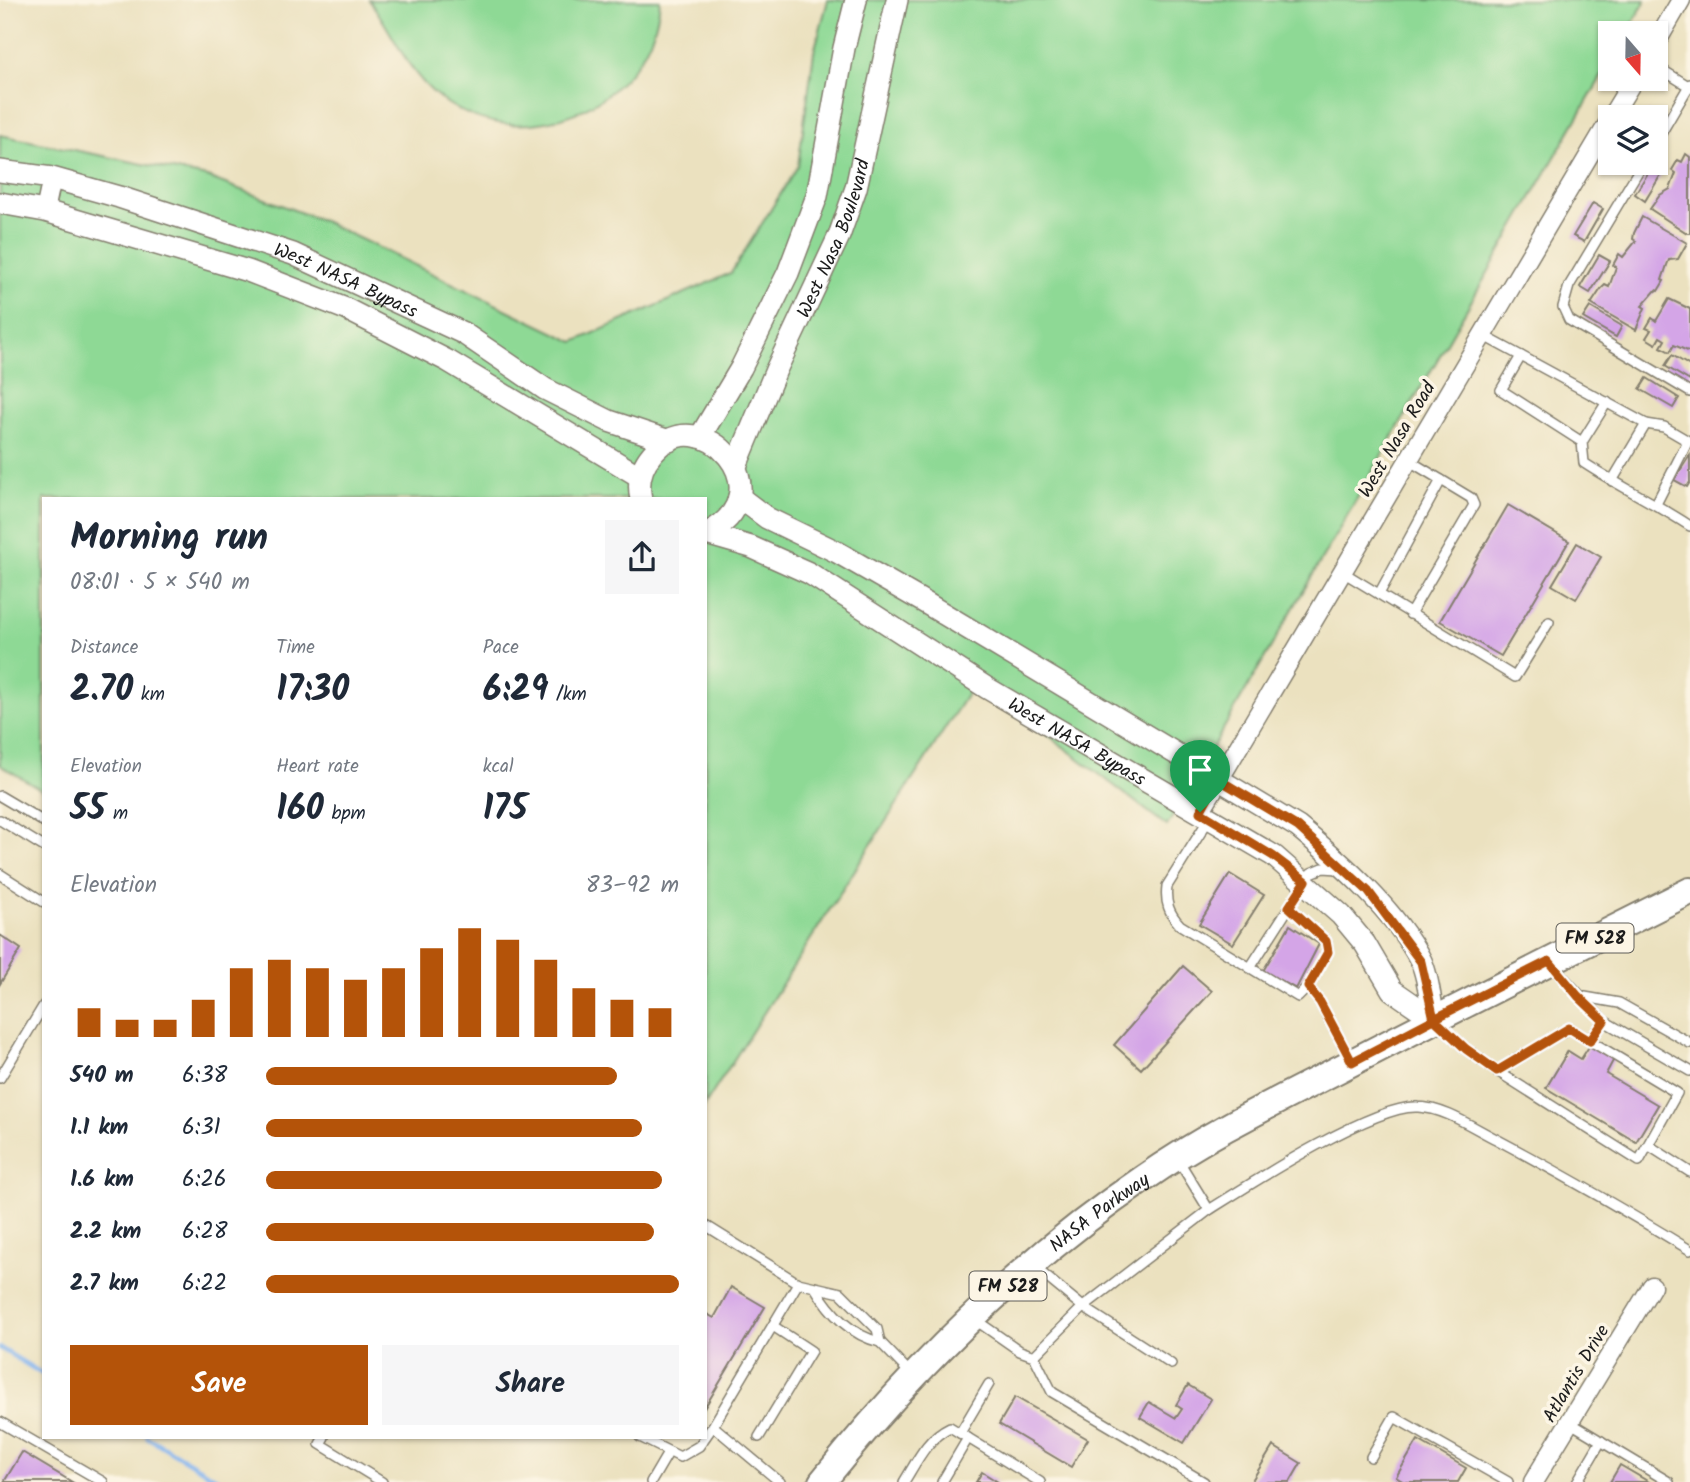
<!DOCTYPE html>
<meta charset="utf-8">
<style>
body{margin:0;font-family:Kalam,sans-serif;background:#f6f6f7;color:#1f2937;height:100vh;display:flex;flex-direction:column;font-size:26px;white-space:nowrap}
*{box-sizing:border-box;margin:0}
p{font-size:23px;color:#747a83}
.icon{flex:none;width:38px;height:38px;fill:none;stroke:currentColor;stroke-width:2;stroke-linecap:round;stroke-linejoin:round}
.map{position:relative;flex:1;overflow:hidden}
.details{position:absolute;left:42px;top:497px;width:665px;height:942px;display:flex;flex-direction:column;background:#fff;border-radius:0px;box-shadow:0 2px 5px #0004}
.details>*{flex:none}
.needle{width:46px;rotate:160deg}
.tools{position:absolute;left:1598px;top:21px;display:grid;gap:14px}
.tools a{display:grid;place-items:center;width:70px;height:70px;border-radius:0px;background:#fff;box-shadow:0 2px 5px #0004;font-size:35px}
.pin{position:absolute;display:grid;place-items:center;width:60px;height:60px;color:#fff;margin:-72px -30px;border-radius:50% 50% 50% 0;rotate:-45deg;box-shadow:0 0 7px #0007}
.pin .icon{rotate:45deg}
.round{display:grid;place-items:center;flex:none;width:74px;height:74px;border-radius:0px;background:#f6f6f7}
.head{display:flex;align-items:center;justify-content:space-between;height:119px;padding:0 28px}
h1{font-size:38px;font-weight:700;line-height:52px}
.stats{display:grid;grid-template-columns:repeat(3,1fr);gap:10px;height:119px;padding:7px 28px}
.stats div{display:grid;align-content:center}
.stats b{font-size:35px;font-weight:700}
.stats small{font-size:19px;font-weight:400}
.stats p{font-size:19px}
.chart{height:196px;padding:14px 28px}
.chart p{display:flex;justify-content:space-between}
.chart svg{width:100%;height:126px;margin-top:7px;stroke:#b45309;stroke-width:6}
.cta{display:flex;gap:14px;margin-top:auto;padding:14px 28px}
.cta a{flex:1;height:80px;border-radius:0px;background:#b45309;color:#fff;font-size:28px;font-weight:700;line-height:80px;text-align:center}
.cta a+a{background:#f6f6f7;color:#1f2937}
ul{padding:0 28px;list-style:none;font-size:23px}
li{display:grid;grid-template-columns:112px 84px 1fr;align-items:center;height:52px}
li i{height:18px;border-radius:9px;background:#b45309}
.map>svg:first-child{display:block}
.green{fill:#8ed995;stroke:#557a58;stroke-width:2}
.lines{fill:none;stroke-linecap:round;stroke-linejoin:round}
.stream{stroke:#82b4ef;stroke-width:4.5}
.building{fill:#d4a5e7}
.service-casing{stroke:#847e6e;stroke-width:12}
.minor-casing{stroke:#847e6e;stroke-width:21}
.tertiary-casing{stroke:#847e6e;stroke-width:24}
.primary-casing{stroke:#847e6e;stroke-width:30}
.service{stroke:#fff;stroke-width:9}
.minor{stroke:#fff;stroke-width:18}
.tertiary{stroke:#fff;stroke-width:21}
.primary{stroke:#fff;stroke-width:26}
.route-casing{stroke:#fff;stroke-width:14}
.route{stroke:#b45309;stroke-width:9}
.labels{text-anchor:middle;stroke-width:7;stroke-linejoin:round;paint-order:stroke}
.shield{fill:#fcf5e5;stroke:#5f5d58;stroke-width:2}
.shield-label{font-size:18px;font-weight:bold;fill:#1c1c1c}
.street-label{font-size:19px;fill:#1c1c1c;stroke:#fcf5e5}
</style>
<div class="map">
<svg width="1690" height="1482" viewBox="0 0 1690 1482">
<rect width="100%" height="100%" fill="#fcf5e5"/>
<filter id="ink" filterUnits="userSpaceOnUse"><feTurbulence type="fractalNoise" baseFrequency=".0143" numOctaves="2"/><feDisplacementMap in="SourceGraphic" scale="14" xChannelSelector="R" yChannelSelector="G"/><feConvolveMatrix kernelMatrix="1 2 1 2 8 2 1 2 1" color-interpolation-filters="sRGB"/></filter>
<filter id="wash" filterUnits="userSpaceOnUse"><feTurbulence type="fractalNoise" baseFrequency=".00686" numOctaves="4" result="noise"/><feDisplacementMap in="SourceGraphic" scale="28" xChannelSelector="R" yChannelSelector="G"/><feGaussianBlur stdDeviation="1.57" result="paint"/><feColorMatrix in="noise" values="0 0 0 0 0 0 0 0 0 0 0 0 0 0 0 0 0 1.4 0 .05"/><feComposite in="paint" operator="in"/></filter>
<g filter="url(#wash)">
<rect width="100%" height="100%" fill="#ebe1bf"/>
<g class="green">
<path d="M369,0H660C652,99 534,157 450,105C408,79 397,37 369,0Z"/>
<path d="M828,0H1646L1627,33H1610V62L1167,826L976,680L705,1105V499H44V791L0,765V135L207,177L323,221L574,342L731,273L798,166L814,52Z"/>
</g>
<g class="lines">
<g class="stream">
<path d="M0,1348L44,1375"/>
<path d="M147,1437L223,1482"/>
</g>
</g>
<g id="blocks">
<g class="building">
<path d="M1648,111L1659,117L1656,122V117H1643Z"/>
<path d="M1686,154L1690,157V233H1687L1650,209L1660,195L1670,189L1676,173L1672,170L1678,160L1682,162Z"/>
<path d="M1654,163L1665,168L1645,201L1635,194Z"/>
<path d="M1593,203L1603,209L1584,242L1573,236Z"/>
<path d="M1642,217L1687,243L1678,259L1669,260L1667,265L1662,280L1664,281L1658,291L1656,290L1642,306L1645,308L1636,330L1591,304L1601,289L1605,285L1609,287L1616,267L1613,265L1619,254L1623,257L1636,241L1633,239L1634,233Z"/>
<path d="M1599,255L1610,261L1590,293L1580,287Z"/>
<path d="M1669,299L1690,309V352L1674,345L1670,352L1661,347L1665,340L1660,337L1656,344L1646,338L1651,330L1646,328L1652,318L1656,321Z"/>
<path d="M1590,307L1622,326L1616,337L1583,318Z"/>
<path d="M1672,355L1690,366V381L1665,366Z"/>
<path d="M1647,378L1679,398L1673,408L1640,389Z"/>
<path d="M1690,455V482L1687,487L1674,480Z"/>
<path d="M1508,505L1569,541L1501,656L1440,621Z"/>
<path d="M1577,543L1601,557L1576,599L1552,585Z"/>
<path d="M1230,874L1264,895L1233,944L1199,924Z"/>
<path d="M1290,925L1319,944L1296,989L1263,971Z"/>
<path d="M0,935L21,949L0,984Z"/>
<path d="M1183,966L1212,991L1141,1069L1114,1045Z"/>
<path d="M1590,1045L1614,1059L1606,1074L1658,1105L1636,1142L1546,1088L1568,1051L1581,1059Z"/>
<path d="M731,1287L765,1307L705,1407V1313L714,1318Z"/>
<path d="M1188,1385L1211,1399L1184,1443L1140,1417L1149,1402L1176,1418L1182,1409L1176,1405Z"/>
<path d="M1015,1397L1088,1439L1071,1467L999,1424Z"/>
<path d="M1418,1440L1466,1468L1458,1482H1404L1396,1477Z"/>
<path d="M1273,1446L1301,1463L1290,1482H1251Z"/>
<path d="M22,1452L72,1482H4Z"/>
<path d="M1620,1465L1649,1482H1610Z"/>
<path d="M982,1472L998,1482H976Z"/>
</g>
</g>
</g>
<g filter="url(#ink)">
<use href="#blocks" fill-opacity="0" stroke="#847e6e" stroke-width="2"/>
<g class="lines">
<defs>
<g id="service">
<path d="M1656,66L1690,87"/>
<path d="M1656,142L1690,84"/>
<path d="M1643,163L1569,286L1563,307L1569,320L1690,392"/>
<path d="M1482,335L1521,356L1501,390L1582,442"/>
<path d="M1521,356L1646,424L1612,481"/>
<path d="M1607,402L1582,442L1584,463C1619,486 1655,503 1690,526"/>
<path d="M1646,424L1664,427L1688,441L1656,504"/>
<path d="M1408,460L1471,498L1474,505L1410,614"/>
<path d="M1341,571L1515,677L1549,622"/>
<path d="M1379,594L1441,480"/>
<path d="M0,796L44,822"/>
<path d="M1209,819L1167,886C1165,903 1169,913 1180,925L1298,997L1308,987L1320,1002L1351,1060"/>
<path d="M0,820L44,847"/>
<path d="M0,874L44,902"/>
<path d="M1289,907L1326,941L1328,952L1308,987"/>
<path d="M1552,965L1604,1021L1690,1071"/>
<path d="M1250,968L1311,873L1323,868L1339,869"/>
<path d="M1579,996L1619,1003L1690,1043"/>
<path d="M1438,1023L1466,1049L1497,1071"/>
<path d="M1569,1028L1677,1093L1639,1161L1497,1071Z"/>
<path d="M1590,1041L1604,1021"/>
<path d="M0,1078L44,1005"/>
<path d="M1648,1145L1690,1172"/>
<path d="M1177,1158L1209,1210C1250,1184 1374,1104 1418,1107C1445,1108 1472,1127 1496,1139C1562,1174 1626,1211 1690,1250"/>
<path d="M705,1225L798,1283L713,1426"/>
<path d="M1033,1266L1083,1307L1171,1364"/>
<path d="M798,1283L841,1293L877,1329L880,1342L913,1376"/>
<path d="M816,1289C830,1313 852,1336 880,1342"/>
<path d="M974,1319L1020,1351L1034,1356L1052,1392L1204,1482"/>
<path d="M1034,1356L1083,1307L1209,1210"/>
<path d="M0,1422L103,1482"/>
<path d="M1569,1422L1669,1482"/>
<path d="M960,1433L989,1384"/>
<path d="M324,1437L320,1444L382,1482"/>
<path d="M640,1437L680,1457L699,1446L713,1426L780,1482"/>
<path d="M759,1437L811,1351L773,1326"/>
<path d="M1371,1457L1394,1417L1508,1482"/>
<path d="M651,1482L668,1453"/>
<path d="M904,1482C917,1461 927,1438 950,1427L1040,1482"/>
<path d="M942,1482L968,1438"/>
<path d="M1577,1482L1601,1441"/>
</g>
<g id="minor">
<path d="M1656,43L1681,0"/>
<path d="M1611,117L1634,79"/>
<path d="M45,211L52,178"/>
<path d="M1200,812L1610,120"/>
<path d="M1533,1482L1652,1286"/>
</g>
<g id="tertiary">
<path id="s1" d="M0,171L52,178L119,197L293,254L463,333L545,389L609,421L669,441"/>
<path d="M0,203L45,211L248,271L346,309L448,361L639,476"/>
<path d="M700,437L741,368L788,273L817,196L844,48L856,0"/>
<path id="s2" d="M736,466L776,370L839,236L856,188L897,0"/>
<path d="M739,497L767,518L837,552L924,602L1298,827C1340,862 1396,911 1421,961C1429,978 1430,1001 1434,1019"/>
<path d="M641,499C637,481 641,467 652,454C700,394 790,494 705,534"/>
<path id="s3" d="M706,534L751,547L809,573L987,688L1274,856L1341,915L1365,944L1392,990L1434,1019"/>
</g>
<g id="primary">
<path id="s4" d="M822,1482C914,1367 1021,1262 1143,1179C1206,1135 1275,1102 1343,1067C1458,1007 1574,949 1690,891"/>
</g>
</defs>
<use href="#service" class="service-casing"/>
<use href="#minor" class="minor-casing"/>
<use href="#tertiary" class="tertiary-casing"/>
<use href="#primary" class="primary-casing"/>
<use href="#service" class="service"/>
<use href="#minor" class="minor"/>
<use href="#tertiary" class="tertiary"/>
<use href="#primary" class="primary"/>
</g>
</g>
<g class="lines" filter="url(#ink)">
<defs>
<path id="route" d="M1200,812L1273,856L1306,881L1289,907L1326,941L1328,952L1308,987L1320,1002L1352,1062L1434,1019L1466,1049L1497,1071L1569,1028L1590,1041L1604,1021L1578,996L1549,961L1434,1019L1421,962L1368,891L1298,827L1218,779L1200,812"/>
</defs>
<use href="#route" class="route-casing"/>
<use href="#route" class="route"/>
</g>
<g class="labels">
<g class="shield">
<rect x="1556.5" y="923.5" width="77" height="29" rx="5"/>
<rect x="969.5" y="1271.5" width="77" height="29" rx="5"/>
</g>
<g class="shield-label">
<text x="1595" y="944">FM 528</text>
<text x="1008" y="1292">FM 528</text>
</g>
<g class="street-label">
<text dy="7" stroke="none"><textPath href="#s2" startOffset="248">West Nasa Boulevard</textPath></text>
<text dy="7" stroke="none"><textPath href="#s1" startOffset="364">West NASA Bypass</textPath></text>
<text transform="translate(1396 439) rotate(-59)" y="7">West Nasa Road</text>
<text dy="7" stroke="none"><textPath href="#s3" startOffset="427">West NASA Bypass</textPath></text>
<text dy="7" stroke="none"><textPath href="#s4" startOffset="388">NASA Parkway</textPath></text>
<text transform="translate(1575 1373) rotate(-59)" y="7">Atlantis Drive</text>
</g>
</g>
</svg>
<div class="tools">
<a><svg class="needle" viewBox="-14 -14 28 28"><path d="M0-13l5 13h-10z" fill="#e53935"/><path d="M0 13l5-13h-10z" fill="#747a83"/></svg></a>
<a><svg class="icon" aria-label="layers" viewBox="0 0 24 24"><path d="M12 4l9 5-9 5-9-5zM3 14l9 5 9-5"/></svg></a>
</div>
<div class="pin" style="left:1200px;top:812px;background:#1e9e55"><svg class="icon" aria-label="arrive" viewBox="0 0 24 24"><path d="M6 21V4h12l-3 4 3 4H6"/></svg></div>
<section class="details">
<div class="head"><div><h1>Morning run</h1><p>08:01 · 5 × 540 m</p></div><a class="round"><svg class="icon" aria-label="share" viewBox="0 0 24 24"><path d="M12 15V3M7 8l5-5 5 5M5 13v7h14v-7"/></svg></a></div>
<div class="stats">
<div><p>Distance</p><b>2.70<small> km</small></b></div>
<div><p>Time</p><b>17:30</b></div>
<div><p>Pace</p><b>6:29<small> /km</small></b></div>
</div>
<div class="stats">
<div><p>Elevation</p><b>55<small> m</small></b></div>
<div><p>Heart rate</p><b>160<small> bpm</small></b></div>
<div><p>kcal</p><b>175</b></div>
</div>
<div class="chart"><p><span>Elevation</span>83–92 m</p>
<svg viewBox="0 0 160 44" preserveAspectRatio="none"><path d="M5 44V34M15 44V38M25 44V38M35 44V31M45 44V20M55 44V17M65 44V20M75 44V24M85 44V20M95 44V13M105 44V6M115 44V10M125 44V17M135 44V27M145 44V31M155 44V34"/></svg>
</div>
<ul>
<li><b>540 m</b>6:38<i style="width:85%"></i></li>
<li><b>1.1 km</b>6:31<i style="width:91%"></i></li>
<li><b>1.6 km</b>6:26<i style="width:96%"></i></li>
<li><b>2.2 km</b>6:28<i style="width:94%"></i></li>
<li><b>2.7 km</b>6:22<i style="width:100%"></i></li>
</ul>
<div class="cta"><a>Save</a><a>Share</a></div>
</section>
</div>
